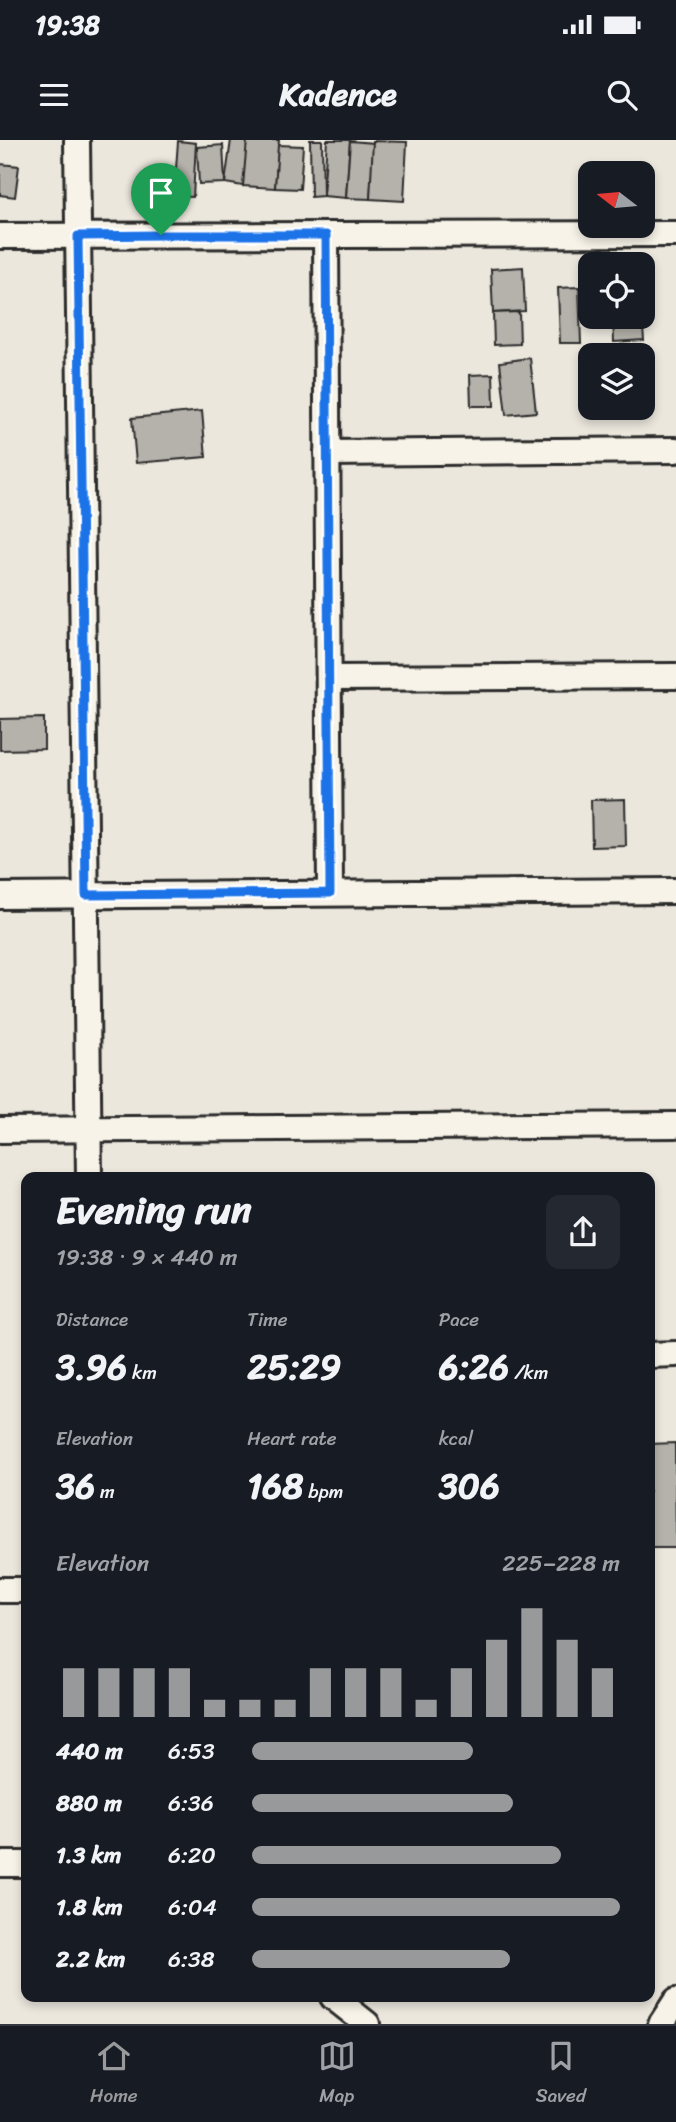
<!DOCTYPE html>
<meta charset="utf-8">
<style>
body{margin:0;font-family:Sriracha,sans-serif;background:#242831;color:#f1f3f6;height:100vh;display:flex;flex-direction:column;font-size:26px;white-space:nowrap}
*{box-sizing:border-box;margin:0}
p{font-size:23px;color:#9ea1a6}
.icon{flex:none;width:38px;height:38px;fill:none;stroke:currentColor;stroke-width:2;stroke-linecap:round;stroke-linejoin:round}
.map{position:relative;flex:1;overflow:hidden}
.panel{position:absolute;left:21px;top:1032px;width:634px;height:830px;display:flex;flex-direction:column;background:#171b24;border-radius:14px;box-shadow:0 4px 10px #0003}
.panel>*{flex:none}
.needle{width:46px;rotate:286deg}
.buttons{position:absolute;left:578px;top:21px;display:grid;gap:14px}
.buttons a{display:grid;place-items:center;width:77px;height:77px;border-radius:14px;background:#171b24;box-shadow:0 4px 10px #0003;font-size:35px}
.pin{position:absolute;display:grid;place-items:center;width:60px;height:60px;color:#fff;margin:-72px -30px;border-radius:50% 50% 50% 0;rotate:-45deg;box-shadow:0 0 7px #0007}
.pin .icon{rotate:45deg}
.round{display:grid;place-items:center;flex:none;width:74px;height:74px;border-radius:14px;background:#242831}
.overview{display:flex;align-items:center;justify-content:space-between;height:119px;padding:0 35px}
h1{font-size:38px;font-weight:700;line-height:52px}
.figures{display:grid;grid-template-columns:repeat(3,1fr);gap:10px;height:119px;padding:7px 35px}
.figures div{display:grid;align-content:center}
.figures b{font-size:35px;font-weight:700}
.figures small{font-size:19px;font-weight:400}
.figures p{font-size:19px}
.chart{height:196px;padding:14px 35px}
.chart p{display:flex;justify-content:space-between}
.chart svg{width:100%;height:126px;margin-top:7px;stroke:#98999b;stroke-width:6}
ul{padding:0 35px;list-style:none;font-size:23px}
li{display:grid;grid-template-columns:112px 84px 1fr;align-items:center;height:52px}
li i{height:18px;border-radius:9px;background:#98999b}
.status{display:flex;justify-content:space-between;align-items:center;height:49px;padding:0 35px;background:#171b24;direction:ltr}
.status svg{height:19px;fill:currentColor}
header{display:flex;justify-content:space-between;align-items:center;height:91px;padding:0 35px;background:#171b24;font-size:32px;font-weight:700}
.dock{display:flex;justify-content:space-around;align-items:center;height:98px;border-top:2px solid #363941;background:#171b24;font-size:19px;color:#9ea1a6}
.dock a{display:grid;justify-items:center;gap:4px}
.dock .selected{color:#98999b}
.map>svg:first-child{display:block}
.building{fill:#b5b2ab;stroke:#2b2b2b;stroke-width:2}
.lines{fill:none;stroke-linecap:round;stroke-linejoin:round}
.street-casing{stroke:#2b2b2b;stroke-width:30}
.street{stroke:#f7f3e8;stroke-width:24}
.route-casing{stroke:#fff;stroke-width:14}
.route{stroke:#1a73e8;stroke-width:9}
</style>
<div class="status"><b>19:38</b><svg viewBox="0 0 49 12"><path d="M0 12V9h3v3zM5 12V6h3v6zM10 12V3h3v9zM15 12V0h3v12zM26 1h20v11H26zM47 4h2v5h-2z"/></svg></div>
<header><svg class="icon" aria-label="menu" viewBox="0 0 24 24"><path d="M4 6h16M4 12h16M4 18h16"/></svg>Kadence<svg class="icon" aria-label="search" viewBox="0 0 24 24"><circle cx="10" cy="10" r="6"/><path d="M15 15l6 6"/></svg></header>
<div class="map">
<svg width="676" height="1884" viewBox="0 0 676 1884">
<rect width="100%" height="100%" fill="#ebe7dd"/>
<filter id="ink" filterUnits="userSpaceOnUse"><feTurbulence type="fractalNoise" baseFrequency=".0143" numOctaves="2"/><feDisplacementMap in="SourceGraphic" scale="14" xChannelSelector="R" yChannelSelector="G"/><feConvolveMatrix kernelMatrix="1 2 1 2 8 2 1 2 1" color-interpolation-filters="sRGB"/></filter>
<g filter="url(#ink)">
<g class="building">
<path d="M231,0H249L243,46L225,43Z"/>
<path d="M247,0H279L275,48L243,46Z"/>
<path d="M310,0H322L323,56L311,57Z"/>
<path d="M327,0H350L346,58L323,56Z"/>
<path d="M178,1L196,3L193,57L174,56Z"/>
<path d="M350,1L374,3L370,59L346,58Z"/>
<path d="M373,1L407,2L404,61L370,59Z"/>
<path d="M223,5L225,43L199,44L197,7Z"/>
<path d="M278,5L303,6L300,49L275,48Z"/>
<path d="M0,24L19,26L15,57L0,55Z"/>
<path d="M523,127L525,171L493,173L491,129Z"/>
<path d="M579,147L581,203H560L558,148Z"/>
<path d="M519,172L520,204L494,205L493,173Z"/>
<path d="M642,174L644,200L614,202L613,177H642Z"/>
<path d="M530,218L536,272L506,275L500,222Z"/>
<path d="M493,234L494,266H471L470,235Z"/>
<path d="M202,271L206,317L136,323L132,278Z"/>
<path d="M44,578V609L0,610V579Z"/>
<path d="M625,659L626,706L592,707L591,660Z"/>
<path d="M675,1303L676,1408H649V1304Z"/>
</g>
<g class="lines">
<defs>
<g id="street">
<path d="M77,0L89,1038"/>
<path d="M326,95L330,753"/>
<path d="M0,96L676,94"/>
<path d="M327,313L676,310"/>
<path d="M329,538L676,536"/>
<path d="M0,756L676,751"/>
<path d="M0,990L676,985"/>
<path d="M649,1215L676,1214"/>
<path d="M0,1450H26"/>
<path d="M0,1724H26"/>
<path d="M333,1857L367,1884"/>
<path d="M661,1884L676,1861"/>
</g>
</defs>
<use href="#street" class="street-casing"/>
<use href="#street" class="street"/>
</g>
</g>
<g class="lines" filter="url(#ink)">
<defs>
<path id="route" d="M161,95H326L330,753L86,755L78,96Z"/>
</defs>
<use href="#route" class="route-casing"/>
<use href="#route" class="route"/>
</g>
</svg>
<div class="buttons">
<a><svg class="needle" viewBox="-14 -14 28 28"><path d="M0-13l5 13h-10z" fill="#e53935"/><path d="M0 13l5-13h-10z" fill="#9ea1a6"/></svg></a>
<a><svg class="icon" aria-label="locate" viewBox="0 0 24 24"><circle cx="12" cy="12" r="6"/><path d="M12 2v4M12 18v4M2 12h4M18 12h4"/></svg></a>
<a><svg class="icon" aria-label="layers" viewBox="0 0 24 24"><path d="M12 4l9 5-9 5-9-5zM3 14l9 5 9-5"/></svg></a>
</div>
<div class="pin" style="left:161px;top:95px;background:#1e9e55"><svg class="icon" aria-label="arrive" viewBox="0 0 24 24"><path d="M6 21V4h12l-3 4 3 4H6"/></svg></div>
<section class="panel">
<div class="overview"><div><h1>Evening run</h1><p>19:38 · 9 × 440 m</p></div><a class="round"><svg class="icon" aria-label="share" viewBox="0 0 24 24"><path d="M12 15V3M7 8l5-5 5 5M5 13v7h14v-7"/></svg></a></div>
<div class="figures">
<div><p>Distance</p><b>3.96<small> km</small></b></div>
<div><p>Time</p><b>25:29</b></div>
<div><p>Pace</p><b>6:26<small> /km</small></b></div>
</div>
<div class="figures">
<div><p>Elevation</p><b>36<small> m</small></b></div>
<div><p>Heart rate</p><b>168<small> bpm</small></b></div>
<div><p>kcal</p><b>306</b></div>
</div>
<div class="chart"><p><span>Elevation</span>225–228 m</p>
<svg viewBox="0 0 160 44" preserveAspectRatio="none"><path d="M5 44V27M15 44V27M25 44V27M35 44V27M45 44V38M55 44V38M65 44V38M75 44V27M85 44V27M95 44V27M105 44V38M115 44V27M125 44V17M135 44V6M145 44V17M155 44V27"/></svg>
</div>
<ul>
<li><b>440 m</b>6:53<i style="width:60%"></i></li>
<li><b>880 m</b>6:36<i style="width:71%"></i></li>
<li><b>1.3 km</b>6:20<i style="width:84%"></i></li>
<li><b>1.8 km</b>6:04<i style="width:100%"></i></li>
<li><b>2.2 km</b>6:38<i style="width:70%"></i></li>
</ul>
</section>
</div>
<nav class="dock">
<a class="selected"><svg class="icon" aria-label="home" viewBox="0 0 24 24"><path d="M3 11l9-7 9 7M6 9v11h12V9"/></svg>Home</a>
<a><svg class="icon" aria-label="map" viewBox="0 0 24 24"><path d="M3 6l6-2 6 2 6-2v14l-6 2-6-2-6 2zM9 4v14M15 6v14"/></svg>Map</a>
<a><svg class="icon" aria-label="saved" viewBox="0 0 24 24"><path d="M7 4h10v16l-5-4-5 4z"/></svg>Saved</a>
</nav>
